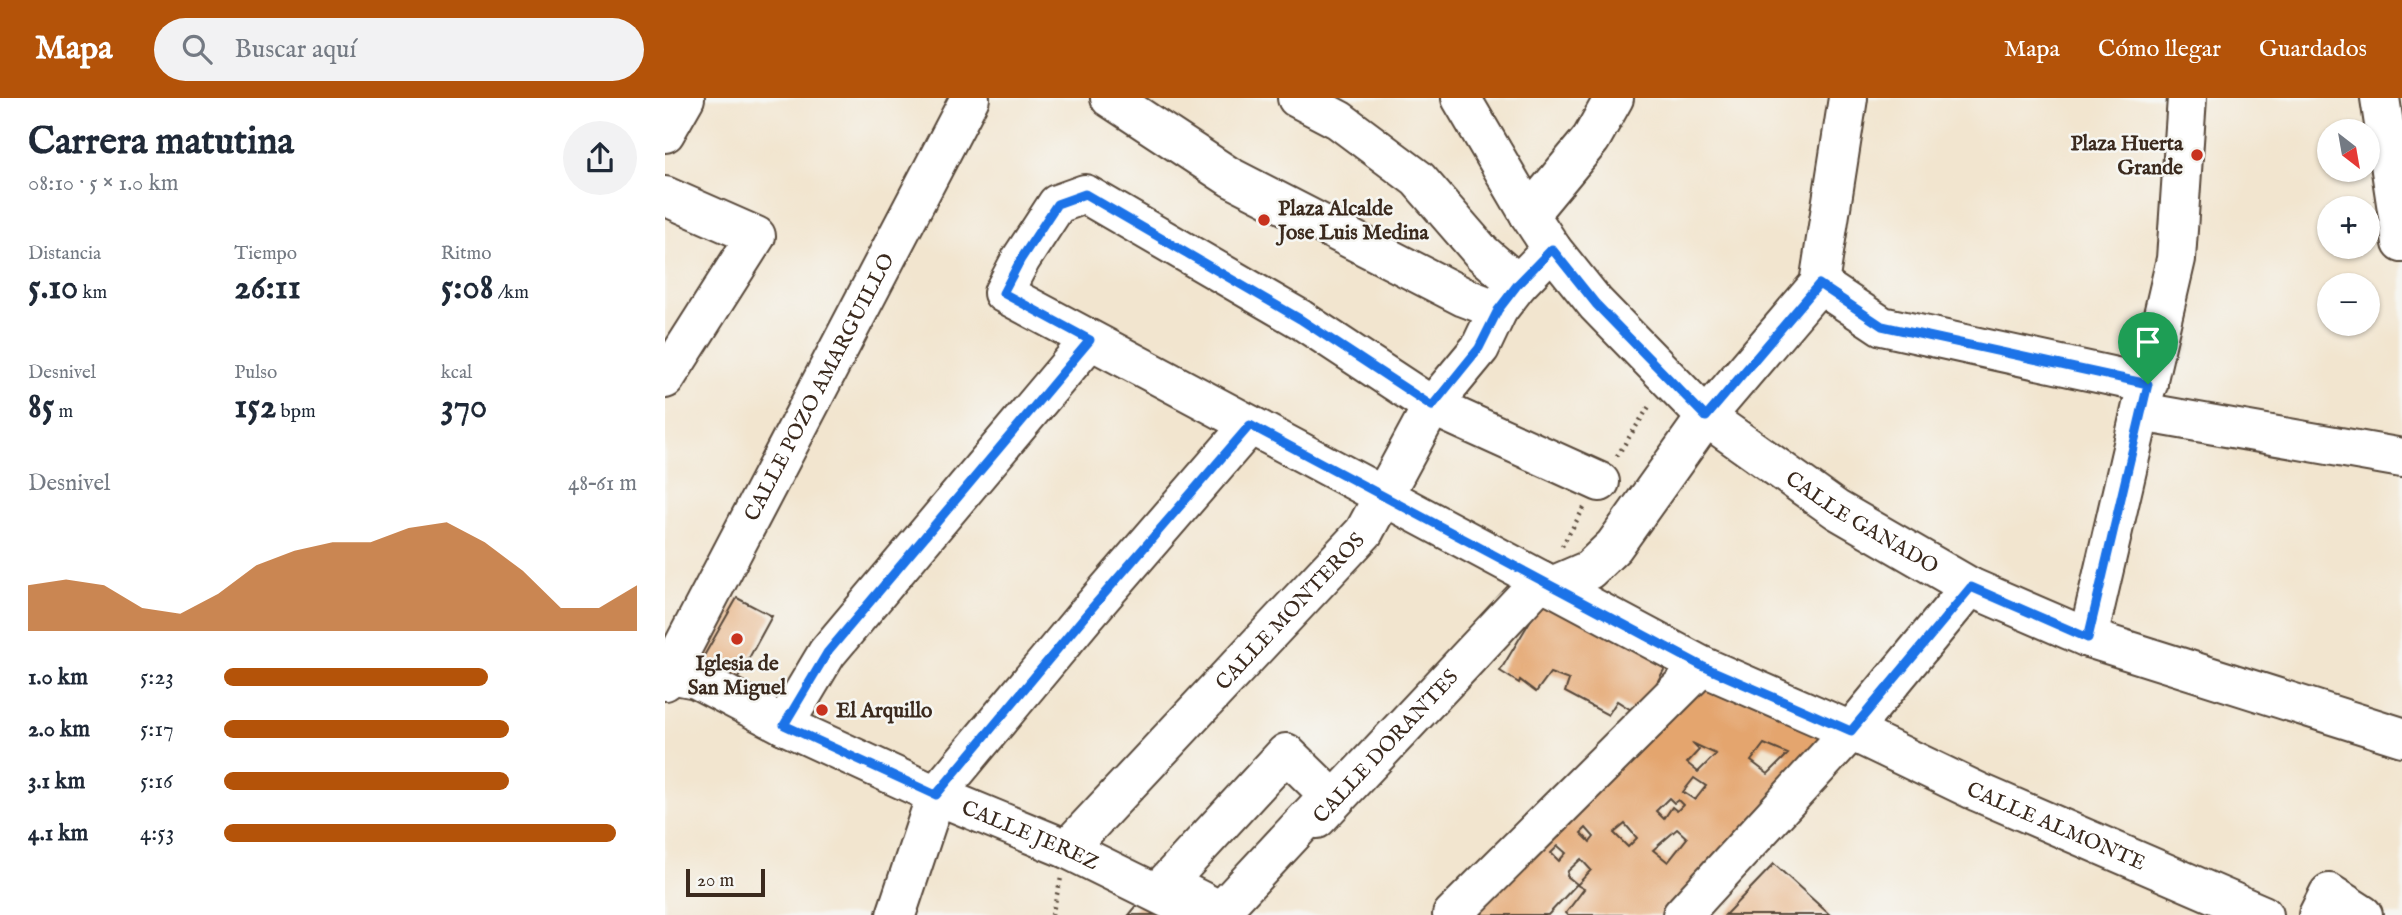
<!DOCTYPE html>
<html lang="es">
<meta charset="utf-8">
<style>
body{margin:0;font-family:"IM FELL English",serif;background:#f2f2f3;color:#1f2937;height:100vh;display:flex;flex-direction:column;font-size:26px;white-space:nowrap}
*{box-sizing:border-box;margin:0}
p{font-size:23px;color:#747a83}
.icon{flex:none;width:38px;height:38px;fill:none;stroke:currentColor;stroke-width:2;stroke-linecap:round;stroke-linejoin:round}
.map{position:relative;flex:1;overflow:hidden}
.drawer{display:flex;flex-direction:column;background:#fff;width:665px}
.drawer>*{flex:none}
.needle{width:46px;rotate:149deg}
.fabs{position:absolute;left:1652px;top:21px;display:grid;gap:14px}
.fabs a{display:grid;place-items:center;width:63px;height:63px;border-radius:50%;background:#fff;box-shadow:0 2px 5px #0004;font-size:35px}
.scale{position:absolute;left:21px;bottom:18px;width:79px;box-sizing:border-box;padding-left:7px;border:4px solid #3b2a1e;border-top:0;font-size:19px;line-height:24px;white-space:nowrap;color:#3b2a1e;-webkit-text-stroke:5px #f6f6f2;paint-order:stroke}
.pin{position:absolute;display:grid;place-items:center;width:60px;height:60px;color:#fff;margin:-72px -30px;border-radius:50% 50% 50% 0;rotate:-45deg;box-shadow:0 0 7px #0007}
.pin .icon{rotate:45deg}
.round{display:grid;place-items:center;flex:none;width:74px;height:74px;border-radius:37px;background:#f2f2f3}
.overview{display:flex;align-items:center;justify-content:space-between;height:119px;padding:0 28px}
h1{font-size:38px;font-weight:700;line-height:52px}
.figures{display:grid;grid-template-columns:repeat(3,1fr);gap:10px;height:119px;padding:7px 28px}
.figures div{display:grid;align-content:center}
.figures b{font-size:35px;font-weight:700}
.figures small{font-size:19px;font-weight:400}
.figures p{font-size:19px}
.chart{height:196px;padding:14px 28px}
.chart p{display:flex;justify-content:space-between}
.chart svg{width:100%;height:126px;margin-top:7px;fill:#b45309;opacity:.7}
ul{padding:0 28px;list-style:none;font-size:23px}
li{display:grid;grid-template-columns:112px 84px 1fr;align-items:center;height:52px}
li i{height:18px;border-radius:9px;background:#b45309}
header{display:flex;align-items:center;gap:42px;box-sizing:border-box;height:98px;padding:0 35px;background:#b45309;color:#fff}
header strong{font-size:33px}
nav{display:flex;gap:38px;margin-inline-start:auto;font-size:24px}
.search{width:490px;height:63px;background:#f2f2f3;display:flex;align-items:center;gap:18px;box-sizing:border-box;padding:0 24px;border-radius:38px;color:#747a83;font-size:26px}
main{display:flex;flex:1;min-height:0}
.map>svg:first-child{display:block}
.building{fill:#e4a56e;fill-rule:evenodd}
.lines{fill:none;stroke-linecap:round;stroke-linejoin:round}
.minor-casing{stroke:#564639;stroke-width:42}
.path{stroke:#564639;stroke-width:4.5;stroke-dasharray:2 5;stroke-linecap:butt}
.minor{stroke:#fff;stroke-width:38}
.route-casing{stroke:#fff;stroke-width:14}
.route{stroke:#1a73e8;stroke-width:9}
.poi-dot{fill:#c8321e;stroke:#f6f6f2;stroke-width:2.5}
.labels{text-anchor:middle;stroke-width:5;stroke-linejoin:round;paint-order:stroke}
.poi-label{font-size:21px;font-weight:bold;fill:#3b2a1e;stroke:#f6f6f2;text-anchor:start}
.street-label{font-size:21px;fill:#3b2a1e;stroke:#f6f6f2}
</style>
<header>
<strong>Mapa</strong>
<div class="search"><svg class="icon" aria-label="search" viewBox="0 0 24 24"><circle cx="10" cy="10" r="6"/><path d="M15 15l6 6"/></svg>Buscar aquí</div>
<nav><a>Mapa</a><a>Cómo llegar</a><a>Guardados</a></nav>
</header>
<main>
<section class="drawer">
<div class="overview"><div><h1>Carrera matutina</h1><p>08:10 · 5 × 1.0 km</p></div><a class="round"><svg class="icon" aria-label="share" viewBox="0 0 24 24"><path d="M12 15V3M7 8l5-5 5 5M5 13v7h14v-7"/></svg></a></div>
<div class="figures">
<div><p>Distancia</p><b>5.10<small> km</small></b></div>
<div><p>Tiempo</p><b>26:11</b></div>
<div><p>Ritmo</p><b>5:08<small> /km</small></b></div>
</div>
<div class="figures">
<div><p>Desnivel</p><b>85<small> m</small></b></div>
<div><p>Pulso</p><b>152<small> bpm</small></b></div>
<div><p>kcal</p><b>370</b></div>
</div>
<div class="chart"><p><span>Desnivel</span>48–61 m</p>
<svg viewBox="0 0 160 44" preserveAspectRatio="none"><path d="M0 44V28L10 26L20 28L30 36L40 38L50 31L60 21L70 16L80 13L90 13L100 8L110 6L120 13L130 23L140 36L150 36L160 28V44z"/></svg>
</div>
<ul>
<li><b>1.0 km</b>5:23<i style="width:64%"></i></li>
<li><b>2.0 km</b>5:17<i style="width:69%"></i></li>
<li><b>3.1 km</b>5:16<i style="width:69%"></i></li>
<li><b>4.1 km</b>4:53<i style="width:95%"></i></li>
</ul>
</section>
<div class="map">
<svg width="1737" height="817" viewBox="0 0 1737 817">
<rect width="100%" height="100%" fill="#f6f6f2"/>
<filter id="ink" filterUnits="userSpaceOnUse"><feTurbulence type="fractalNoise" baseFrequency=".0143" numOctaves="2"/><feDisplacementMap in="SourceGraphic" scale="14" xChannelSelector="R" yChannelSelector="G"/><feConvolveMatrix kernelMatrix="1 2 1 2 8 2 1 2 1" color-interpolation-filters="sRGB"/></filter>
<filter id="wash" filterUnits="userSpaceOnUse"><feTurbulence type="fractalNoise" baseFrequency=".00686" numOctaves="4" result="noise"/><feDisplacementMap in="SourceGraphic" scale="28" xChannelSelector="R" yChannelSelector="G"/><feGaussianBlur stdDeviation="1.57" result="paint"/><feColorMatrix in="noise" values="0 0 0 0 0 0 0 0 0 0 0 0 0 0 0 0 0 1.4 0 .05"/><feComposite in="paint" operator="in"/></filter>
<g filter="url(#wash)">
<rect width="100%" height="100%" fill="#f2e5cf"/>
<g id="blocks">
<g class="building">
<path d="M72,500L107,518L72,582L36,563Z"/>
<path d="M879,500L1005,561L974,617L952,603L943,617L900,594L904,582L885,575L871,594L855,582L854,585L835,573Z"/>
<path d="M1036,576L1166,639L1006,817H903L901,815L919,791L912,787L926,772L916,761L903,773L902,778L912,786L883,817H799ZM1027,645L1051,656L1033,674L1022,665L1034,652ZM1099,646L1123,656L1103,676L1086,663ZM1029,680L1041,688L1030,702L1018,694ZM1004,700L1009,705L1013,702L1018,707L1012,713L1007,709L999,721L991,713ZM960,726L972,740L963,749L949,735ZM921,730L929,739L925,744L916,735ZM1012,731L1022,740L1003,764L988,752ZM893,748L901,755L894,763L886,755Z"/>
<path d="M1109,766L1165,817H1060Z"/>
<path d="M478,800L514,817H464Z"/>
</g>
</g>
</g>
<g filter="url(#ink)">
<use href="#blocks" fill-opacity="0" stroke="#564639" stroke-width="2"/>
<g class="lines">
<defs>
<g id="minor">
<path d="M445,0L565,79L799,199L833,212"/>
<path d="M632,0L674,22L753,81L817,155L853,186"/>
<path id="s1" d="M796,0L864,116L887,151L931,206L1041,319L1172,412L1305,489L1423,540L1737,639"/>
<path d="M1715,0L1737,145"/>
<path d="M0,35L20,0"/>
<path d="M0,98L91,138L0,281"/>
<path d="M864,116L926,41L949,0"/>
<path d="M1154,186L1217,228L1483,286"/>
<path d="M1476,314L1737,360"/>
<path id="s2" d="M935,384L767,308L635,221L420,96L392,106L356,161L338,195L1037,568L1186,633L1313,694L1598,817"/>
<path d="M887,488L924,472L949,448L1041,319L1154,186L1183,0"/>
<path d="M1423,540L1511,161L1522,0"/>
<path id="s3" d="M0,572L5,576L31,581L119,627L271,697L402,751L536,817"/>
<path id="s4" d="M0,583L305,0"/>
<path d="M119,627L162,555L425,242"/>
<path d="M621,655L664,697L556,813L501,785Z"/>
<path id="s5" d="M652,721L876,482"/>
<path id="s6" d="M402,751L699,434L767,308L815,250L833,212L853,186L887,151"/>
<path d="M231,817L271,697L420,518L585,327"/>
<path d="M787,817L1037,568"/>
<path d="M1017,817L1186,633L1305,489"/>
<path d="M1653,817L1664,795L1698,817"/>
</g>
</defs>
<use href="#minor" class="minor-casing"/>
<g class="path">
<path d="M952,358L985,307"/>
<path d="M897,448L919,410"/>
<path d="M387,817L396,780"/>
</g>
<use href="#minor" class="minor"/>
</g>
</g>
<g class="lines" filter="url(#ink)">
<defs>
<path id="route" d="M420,96L635,221L767,308L814,250L833,212L853,186L887,151L931,206L1041,319L1154,186L1217,228L1483,286L1423,540L1306,489L1186,633L1037,568L585,327L420,518L271,697L119,627L162,555L425,242L338,195L356,161L392,106Z"/>
</defs>
<use href="#route" class="route-casing"/>
<use href="#route" class="route"/>
</g>
<g class="poi-dot">
<circle cx="1532" cy="57" r="7"/>
<circle cx="599" cy="122" r="7"/>
<circle cx="72" cy="541" r="7"/>
<circle cx="157" cy="612" r="7"/>
</g>
<g class="labels">
<g class="poi-label">
<text x="1518" y="52" text-anchor="end">Plaza Huerta<tspan x="1518" dy="24">Grande</tspan></text>
<text x="613" y="117">Plaza Alcalde<tspan x="613" dy="24">Jose Luis Medina</tspan></text>
<text x="72" y="572" text-anchor="middle">Iglesia de<tspan x="72" dy="24">San Miguel</tspan></text>
<text x="171" y="619">El Arquillo</text>
</g>
<g class="street-label">
<text dy="7" stroke="none"><textPath href="#s4" startOffset="332">CALLE POZO AMARGUILLO</textPath></text>
<text dy="7" stroke="none"><textPath href="#s1" startOffset="593">CALLE GANADO</textPath></text>
<text dy="7" stroke="none"><textPath href="#s6" startOffset="326">CALLE MONTEROS</textPath></text>
<text dy="7" stroke="none"><textPath href="#s5" startOffset="100">CALLE DORANTES</textPath></text>
<text dy="7" stroke="none"><textPath href="#s2" startOffset="1906">CALLE ALMONTE</textPath></text>
<text dy="7" stroke="none"><textPath href="#s3" startOffset="402">CALLE JEREZ</textPath></text>
</g>
</g>
</svg>
<div class="fabs">
<a><svg class="needle" viewBox="-14 -14 28 28"><path d="M0-13l5 13h-10z" fill="#e53935"/><path d="M0 13l5-13h-10z" fill="#747a83"/></svg></a>
<a>+</a>
<a>−</a>
</div>
<div class="scale">20 m</div>
<div class="pin" style="left:1483px;top:286px;background:#1e9e55"><svg class="icon" aria-label="arrive" viewBox="0 0 24 24"><path d="M6 21V4h12l-3 4 3 4H6"/></svg></div>
</div>
</main>
